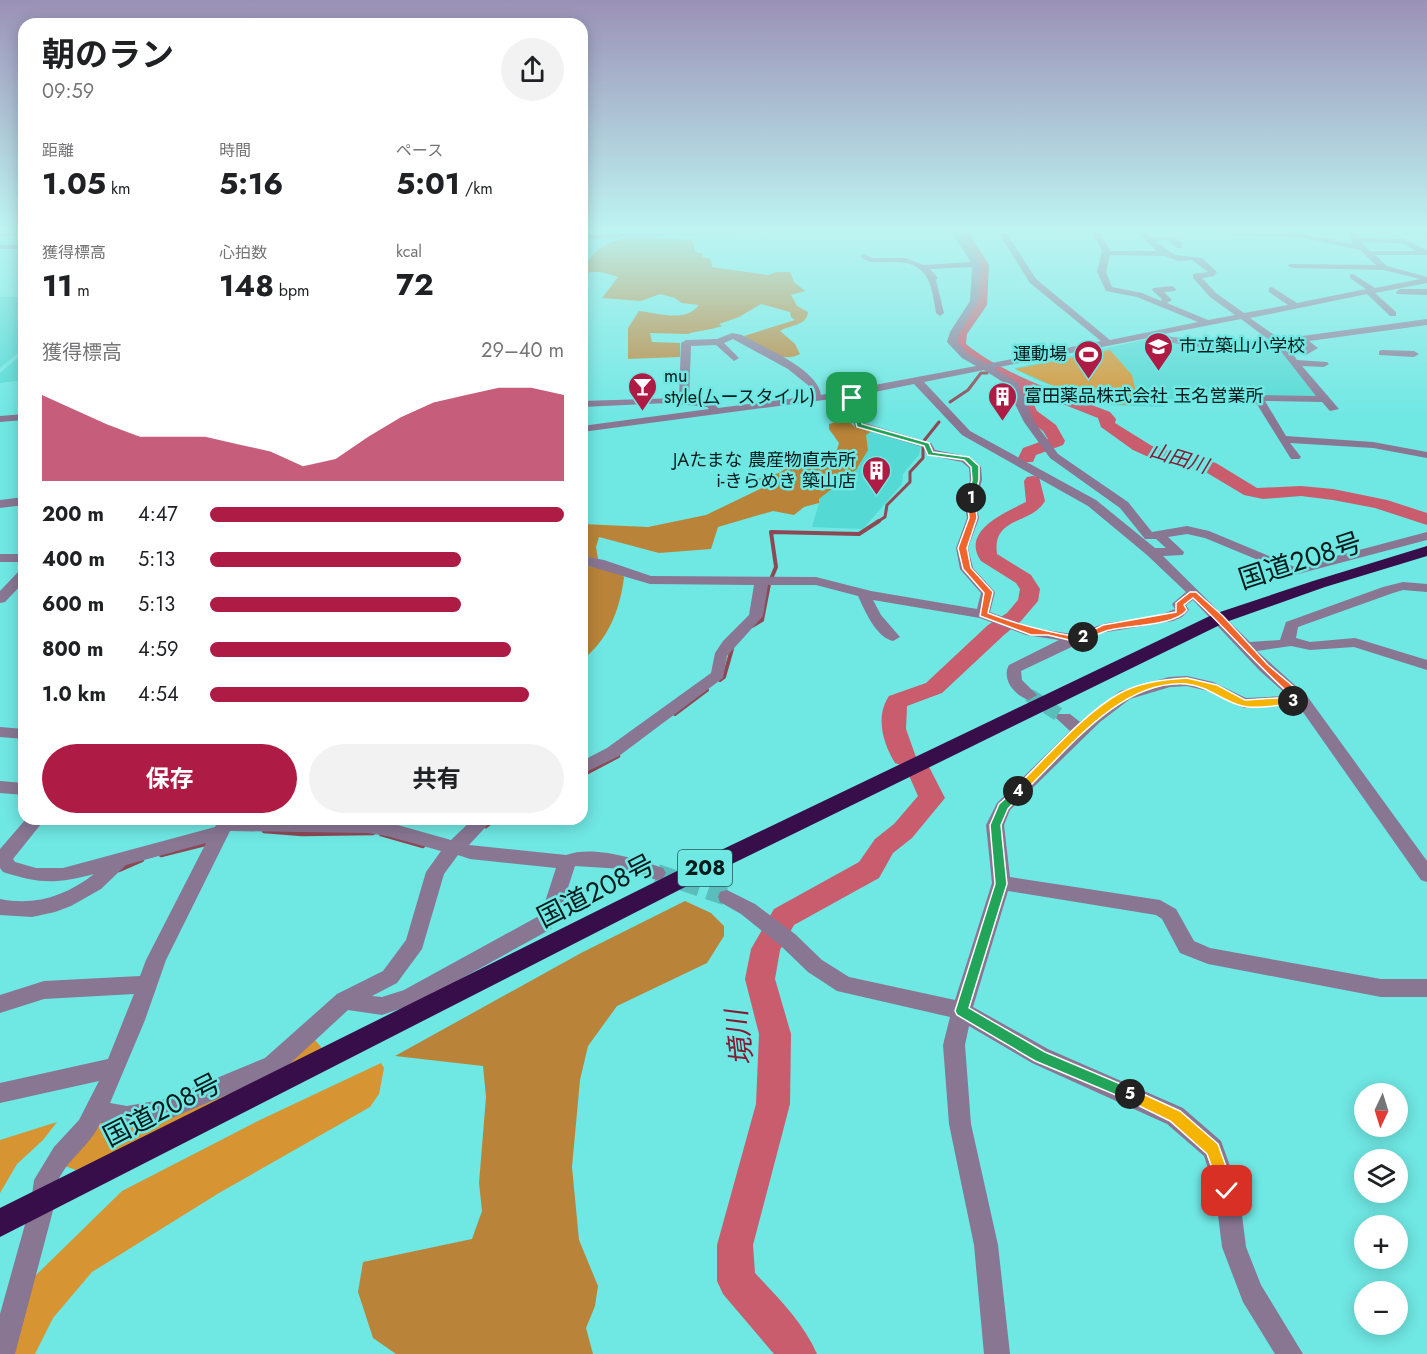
<!DOCTYPE html>
<html lang="ja">
<meta charset="utf-8">
<style>
body{margin:0;font-family:Jost,"Noto Sans JP",sans-serif;background:#f2f2f2;color:#202124;height:100vh;display:flex;flex-direction:column;font-size:22px;white-space:nowrap}
*{box-sizing:border-box;margin:0}
p{font-size:20px;color:#757577}
.icon{flex:none;width:33px;height:33px;fill:none;stroke:currentColor;stroke-width:2;stroke-linecap:round;stroke-linejoin:round}
.map{position:relative;flex:1;overflow:hidden}
.sheet{position:absolute;left:18px;top:18px;width:570px;height:807px;display:flex;flex-direction:column;background:#fff;border-radius:18px;box-shadow:0 3px 15px #0003}
.sheet>*{flex:none}
.needle{width:39px;rotate:184deg}
.tools{position:absolute;left:1354px;top:1083px;display:grid;gap:12px}
.tools a{display:grid;place-items:center;width:54px;height:54px;border-radius:50%;background:#fff;box-shadow:0 3px 15px #0003;font-size:30px}
.pin{position:absolute;display:grid;place-items:center;width:51px;height:51px;color:#fff;margin:-26px;border-radius:12px;box-shadow:0 3px 9px #0006}
.km{position:absolute;width:30px;height:30px;margin:-15px;border-radius:50%;background:#222;color:#fff;font-size:16px;line-height:30px;text-align:center}
.round{display:grid;place-items:center;flex:none;width:63px;height:63px;border-radius:32px;background:#f2f2f2}
.head{display:flex;align-items:center;justify-content:space-between;height:102px;padding:0 24px}
h1{font-size:33px;font-weight:700;line-height:45px}
.metrics{display:grid;grid-template-columns:repeat(3,1fr);gap:9px;height:102px;padding:6px 24px}
.metrics div{display:grid;align-content:center}
.metrics b{font-size:30px;font-weight:700}
.metrics small{font-size:16px;font-weight:400}
.metrics p{font-size:16px}
.chart{height:168px;padding:12px 24px}
.chart p{display:flex;justify-content:space-between}
.chart svg{width:100%;height:108px;margin-top:6px;fill:#ae1b44;opacity:.7}
.action{display:flex;gap:12px;margin-top:auto;padding:12px 24px}
.action a{flex:1;height:69px;border-radius:36px;background:#ae1b44;color:#fff;font-size:24px;font-weight:700;line-height:69px;text-align:center}
.action a+a{background:#f2f2f2;color:#202124}
ul{padding:0 24px;list-style:none;font-size:20px}
li{display:grid;grid-template-columns:96px 72px 1fr;align-items:center;height:45px}
li i{height:15px;border-radius:8px;background:#ae1b44}
.map>svg:first-child{display:block}
.built{fill:#54d9d4}
.green{fill:#d69432}
.forest{fill:#b98439}
.lines{fill:none;stroke-linecap:round;stroke-linejoin:round}
.stream-far2{stroke:#8d4854;stroke-width:3}
.stream-far1{stroke:#8d4854;stroke-width:4}
.stream{stroke:#8d4854;stroke-width:4.5}
.river{fill:#c95c6d;fill-rule:evenodd}
.minor-tunnel-far1{stroke:#59bebb;stroke-width:14;stroke-dasharray:14 7;stroke-linecap:butt}
.minor-tunnel{stroke:#59bebb;stroke-width:18;stroke-dasharray:18 9;stroke-linecap:butt}
.minor{fill:#887693;fill-rule:evenodd}
.highway{fill:#370e4a;fill-rule:evenodd}
.split-1{fill:#22a559;stroke:#fff;stroke-width:1.5}
.split-2{fill:#f0652b;stroke:#fff;stroke-width:1.5}
.split-3{fill:#f0652b;stroke:#fff;stroke-width:1.5}
.split-4{fill:#f5b400;stroke:#fff;stroke-width:1.5}
.split-5{fill:#22a559;stroke:#fff;stroke-width:1.5}
.split-6{fill:#f5b400;stroke:#fff;stroke-width:1.5}
.labels{text-anchor:middle;stroke-width:5;stroke-linejoin:round;paint-order:stroke}
.far-poi-label{font-size:18px;fill:#021b1b;stroke:#6fe7e3;text-anchor:start}
.far-water-label{font-size:20px;font-style:italic;fill:#811c34;stroke:#6fe7e3}
.shield{fill:#6fe7e3;stroke:#235857;stroke-width:1.5}
.shield-label{font-size:21px;font-weight:bold;fill:#021b1b}
.near-street-label{font-size:27px;fill:#021b1b;stroke:#6fe7e3}
.near-water-label{font-size:28px;font-style:italic;fill:#811c34;stroke:#6fe7e3}
</style>
<div class="map">
<svg width="1427" height="1354" viewBox="0 0 1427 1354">
<rect width="100%" height="100%" fill="#6fe7e3"/>
<g class="built">
<path d="M0,297H24V348L0,368Z"/>
<path d="M1158,337L1243,347L1279,345L1320,398L1253,395L1256,402L1160,399L1164,407L1106,405L1034,379L1014,368Z"/>
<path d="M24,352V380L0,383V373Z"/>
<path d="M875,429L882,435L921,444L919,455L903,474L902,484L863,529L812,527L819,503V499L856,470L868,450L866,435Z"/>
</g>
<g class="green">
<path d="M1110,350L1132,375L1139,405L1105,404L1070,393L1015,369Z"/>
<path d="M314,1039L321,1047L323,1055L76,1170L65,1166L98,1127L107,1111L117,1108L205,1104L235,1091Z"/>
<path d="M381,1063L384,1068L379,1094L370,1107L219,1193L92,1272L53,1318L35,1354H11L31,1280L122,1191L262,1119Z"/>
<path d="M57,1122L43,1140L17,1164L0,1193V1140Z"/>
</g>
<g class="forest">
<path d="M639,237L692,240L696,252L703,254L702,257L711,259L712,267L768,275L777,272H790L794,282L805,291L791,295L797,306L808,312C807,326 789,325 780,331L795,344L800,354C780,365 760,346 744,336L795,320L791,317L790,312L761,304L739,317L719,324L722,326C712,330 694,331 688,334L650,333L652,342L680,343V357L628,359V328L639,311C660,313 685,323 699,305L682,303L675,298L660,294L641,301L602,298L618,277C605,273 593,268 582,276V265H585C599,244 615,238 639,237Z"/>
<path d="M846,419L855,427L875,429L866,435L868,450L856,470L819,499V503L804,507L794,515L773,511L718,527L711,549L659,553L599,537L596,547L598,559L582,558V524L648,527L706,515L762,488L757,479L779,473L796,462H825L834,459L839,443L829,429V424Z"/>
<path d="M582,565L617,571L624,577C620,610 608,640 582,660Z"/>
<path d="M685,901L711,913L724,926V936L707,963L617,1006L588,1046L580,1080L572,1167L579,1240L598,1286L595,1306L586,1328L593,1354H396L373,1338L358,1292L363,1262L472,1239L482,1211L479,1183L486,1097L483,1066L395,1056L581,953Z"/>
</g>
<g class="lines">
<g class="stream-far2">
<path d="M950,402L968,390L981,373H987"/>
<path d="M877,522L885,517L887,505L910,482V472L923,458V442L939,422"/>
</g>
<g class="stream-far1">
<path d="M752,626L762,620L769,584L776,567L771,532L859,534L879,521"/>
<path d="M720,680L724,677L732,649"/>
<path d="M675,714L707,690"/>
</g>
<g class="stream">
<path d="M582,775L618,756"/>
<path d="M486,826L495,819"/>
<path d="M264,831L302,834L373,833"/>
<path d="M381,834L423,846"/>
<path d="M161,855L209,843"/>
<path d="M119,870L142,860"/>
</g>
<g class="river">
<path d="M954,229H966L989,265L987,305L967,334L966,344C1007,377 1061,392 1110,412L1116,419L1115,423L1152,446L1216,463L1257,488L1301,486L1333,489L1387,500L1427,513V525L1375,508L1333,500L1301,496L1263,499L1244,495L1204,471L1153,459L1133,450L1101,427L1098,418L1027,390L1037,411L1056,425L1065,441L1063,445L1036,455L1033,462H1021L1018,458L1023,448L1048,439L1043,431L1024,416L1007,381L971,362L952,345L953,334L973,305L977,265Z"/>
<path d="M1033,476L1039,477L1045,501C1031,525 992,516 997,554L1031,575L1040,589L1038,601L1021,621L1004,635L942,693L907,706L906,729L916,757L913,763L904,766L895,763C883,743 875,717 889,696L926,683L988,625L1007,613L1018,600L1020,589L1016,583L981,561C960,531 1006,512 1026,502L1024,481L1027,477Z"/>
<path d="M919,762L928,765L945,798L912,838L893,853L879,878L794,925L780,950L775,979L791,1034L790,1104L753,1245L755,1273C778,1298 803,1322 817,1354H774L723,1294L717,1281V1245L756,1104L759,1034L745,979L751,949L774,909L859,862L875,839L894,824L918,796L907,771L910,765Z"/>
</g>
<path class="minor-tunnel-far1" d="M1029,695L1064,718"/>
<path class="minor-tunnel" d="M657,873L727,897"/>
<g class="minor">
<path d="M745,229H806L802,231L582,239V235Z"/>
<path d="M949,229H957L980,264L978,301L960,332L957,342L968,354L987,364L1101,341L1030,283L996,229H1004L1036,279L1110,340L1198,322L1137,297L1106,291L1097,272L1102,251L1091,229H1099L1110,251H1157L1134,229H1142L1151,237L1173,236L1182,244V248H1176L1168,240L1155,241L1175,255L1202,258L1217,272L1214,276L1202,278L1216,293L1244,313L1288,305L1269,292V288L1272,287L1297,303L1366,289L1350,278V274H1353L1375,288L1420,279L1384,270L1292,268L1288,266L1289,264L1376,265L1360,250L1304,238L1235,235L1215,229L1294,232L1353,244L1351,240L1353,238L1344,229H1352L1361,238L1403,239L1427,250V255H1375L1387,266L1427,277V283L1375,293L1396,312V316H1390L1367,294L1250,318L1280,339L1427,319V325L1309,341L1318,348L1306,355L1301,352L1306,348L1298,342L1286,344L1297,360L1327,362L1329,364L1324,367L1302,366L1339,409L1330,411L1322,402L1265,401L1286,436L1373,442L1427,452V458L1373,448L1290,443L1301,457L1299,459H1291L1253,398L1258,395L1316,396L1276,345C1242,350 1185,350 1153,337L994,368L1018,383L1034,421L1058,454L1128,502L1152,532L1187,526L1209,531L1295,567L1427,532V540L1294,575L1205,538L1187,534L1168,537L1184,552L1183,555L1163,556L1250,642L1280,640L1286,622L1383,587L1403,582L1427,584V592L1403,590L1393,593L1298,627L1296,638L1310,642L1355,638L1427,660V670L1354,647L1310,650L1291,646L1257,651L1307,696L1427,861V882L1421,880L1298,705L1244,708L1208,691L1187,686L1170,687L1130,699L1100,722L1010,810L1004,825L1010,877L1160,900L1176,909L1194,941L1210,948L1381,979H1427V997H1381L1208,964L1180,953L1162,919L1156,915L1008,891L973,1007L1048,1049L1183,1108L1221,1141L1239,1191L1246,1247L1261,1285L1303,1354H1275L1243,1302L1222,1247L1215,1191L1204,1156L1167,1124L1032,1063L969,1026L965,1045L971,1124L998,1245L1010,1354H984L974,1245L949,1124L943,1045L950,1017L837,991L808,972L781,946L741,914L720,902L718,897L720,892L727,890L755,904L795,934L822,960L849,977L955,1000L992,883L986,825L997,803L1070,731L1056,718L1058,714H1070L1080,722L1120,691L1169,677L1187,676L1213,682L1246,698L1288,696L1259,670L1193,600L1186,605L1189,610L1182,617L1173,621L1101,633L1021,671L1022,680L1037,695L1029,700C1015,696 1001,679 1009,665L1059,640L1026,635L980,618L873,600L881,615L900,637L893,641C876,637 865,611 858,596L816,585H768L763,616L727,656L723,678L619,756L582,774V761L607,748L711,673L715,653L723,641L749,615L754,585L650,584L582,564V556L604,560L651,576L816,577L871,591L977,609L981,593L960,569L956,548L967,518L964,501L970,480L969,468L962,462L927,455L923,447L855,427L846,397L582,432V426L709,409L707,407L668,403L582,407V401L679,398L681,343L686,340L717,339L732,333L742,335C763,347 818,369 821,395L976,366L962,358L947,342L950,332L970,301L972,267L930,269L938,278L936,280L944,313L940,316L936,313C931,278 926,260 886,262C875,262 868,264 860,256L864,254L872,258H905L924,265L971,262ZM1361,242L1402,243L1416,251H1370ZM1110,255L1165,256L1178,261L1192,260L1208,272L1193,274V278L1210,297L1235,315L1208,320L1167,303L1172,300L1164,292L1175,291L1176,289L1172,286L1153,288L1152,290L1162,299L1161,301L1142,293L1112,287L1106,272ZM1241,319L1269,340L1248,343L1172,337L1164,334ZM733,339L788,369L809,386L811,396L718,408L715,402L689,399L691,346L716,345L734,361L739,358L724,343ZM984,370L1009,386L1013,400L1024,422L1050,458L1120,508L1145,539H1156L1166,548H1155L1096,500L970,431L924,382ZM914,384L962,435L1088,506L1147,555L1186,592L1172,604L1175,609L1158,616L1107,623L1072,634L1033,628L990,612L995,592L973,568L968,548L979,518L976,501L982,480L981,467L970,457L935,450L931,443L864,423L855,396Z"/>
<path d="M1066,229H1079V231L1075,233H1063Z"/>
<path d="M24,230V234L0,237V233Z"/>
<rect x="0" y="245" width="24" height="4"/>
<path d="M1400,289H1427V295L1397,294L1396,292Z"/>
<path d="M1382,350L1414,351L1419,354L1414,357L1379,355V351Z"/>
<path d="M24,414V420L0,422V416Z"/>
<path d="M24,497V505L0,508V500Z"/>
<rect x="0" y="554" width="24" height="8"/>
<path d="M24,570V582L5,602L0,603V591L19,571Z"/>
<path d="M0,727L24,729V739L0,737Z"/>
<path d="M0,781L24,783V795L0,793Z"/>
<path d="M26,819H45L13,859L15,862L36,868H63L215,827L219,819H367L387,822L451,840L473,819H493L469,845L566,855C594,845 636,859 663,868L666,873L663,878L657,880L623,869L575,866L562,906L551,929L417,1003L382,1015L348,1010L281,1072L167,1120L127,1128L100,1123C91,1146 65,1160 57,1184C55,1190 56,1197 55,1203L15,1354H0V1314L31,1203L34,1180L54,1147L79,1120L99,1081L0,1103V1083L108,1059L134,994L44,999L0,1013V995L44,981L140,976L146,960L206,843L126,865L101,889L71,906L55,912L32,917L0,915V899C35,906 66,896 94,874C55,884 41,884 3,872L0,868V849ZM230,831L367,833L387,836L441,851L426,872L406,940L383,971L337,994L265,1058L166,1099L127,1106L110,1103L145,1020L166,960ZM458,855L470,859L556,868L544,905L537,917L404,990L382,997L372,996L397,983L422,949L444,874Z"/>
</g>
<path class="highway" d="M1427,546V556L1325,587L1226,622L689,885L0,1237V1208L673,873L1214,614L1313,581Z"/>
</g>
<linearGradient id="sky" x2="0" y2="1"><stop stop-color="#9b91b7"/><stop offset="0.55" stop-color="#bef4f2"/><stop offset="1" stop-color="#bef4f2" stop-opacity="0"/></linearGradient>
<rect width="1427" height="418" fill="url(#sky)"/>
<path class="split-1" d="M852,396L855,398L862,424L929,443L933,452L969,457L979,466V480L974,500L967,498L972,480L971,467L964,460L928,455L924,446L857,427L849,398Z"/>
<path class="split-2" d="M971,496L975,498L977,518L967,548L971,568L993,592L988,613C1016,624 1043,631 1073,636C1078,636 1082,634 1087,635V639L1077,642L1048,635H1031L980,616L984,593L963,569L958,548L969,518L967,498Z"/>
<path class="split-3" d="M1190,592H1196L1223,616L1268,665L1306,697V702L1289,703V698L1293,697C1257,666 1228,630 1193,598L1184,605L1187,610C1175,626 1130,625 1110,630C1101,632 1093,637 1083,639L1079,637L1103,625L1176,612V603Z"/>
<path class="split-4" d="M1187,678L1217,685L1245,700L1293,697L1298,701L1293,704C1277,705 1256,710 1242,706C1222,701 1208,686 1186,684C1120,679 1065,753 1022,794H1014V789C1045,759 1084,713 1120,693C1139,683 1166,679 1187,678Z"/>
<path class="split-5" d="M1018,787L1024,791L1008,809L1001,825L1007,884L969,1008L1045,1052L1135,1090L1137,1094L1135,1099L1130,1101L1035,1061L957,1015L955,1011L995,884L990,825L999,804Z"/>
<path class="split-6" d="M1130,1088L1180,1111L1218,1144L1235,1191L1233,1196L1227,1198L1222,1196L1207,1154L1170,1121L1125,1099L1123,1094L1125,1090Z"/>
<defs>
<symbol id="school-pin" viewBox="-11 -11 22 30"><path d="M0 17L-7.5 6A9.5 9.5 0 1 1 7.5 6Z" fill="#ae1b44" stroke="#6fe7e3"/><path d="M0-5L7-2L0 1L-7-2ZM-4 1L0 2.5L4 1V4Q0 6-4 4Z" fill="#fff"/></symbol>
<symbol id="stadium-pin" viewBox="-11 -11 22 30"><path d="M0 17L-7.5 6A9.5 9.5 0 1 1 7.5 6Z" fill="#ae1b44" stroke="#6fe7e3"/><path d="M0-5a6.5 5 0 1 0 0 10a6.5 5 0 1 0 0-10ZM-3.5-1.8h7v3.6h-7Z" fill="#fff"/></symbol>
<symbol id="bar-pin" viewBox="-11 -11 22 30"><path d="M0 17L-7.5 6A9.5 9.5 0 1 1 7.5 6Z" fill="#ae1b44" stroke="#6fe7e3"/><path d="M-6-5H6L.8 .8V4.5H3.5V6h-7V4.5H-.8V.8Z" fill="#fff"/></symbol>
<symbol id="building-pin" viewBox="-11 -11 22 30"><path d="M0 17L-7.5 6A9.5 9.5 0 1 1 7.5 6Z" fill="#ae1b44" stroke="#6fe7e3"/><path d="M-4-6H4V6H1V3H-1V6H-4ZM-2.5-4.3h1.7v1.8h-1.7ZM.8-4.3h1.7v1.8H.8ZM-2.5-1h1.7V.8h-1.7ZM.8-1h1.7V.8H.8Z" fill="#fff"/></symbol>
</defs>
<g fill-rule="evenodd">
<use href="#school-pin" x="1142" y="330" width="33" height="45"/>
<use href="#stadium-pin" x="1072" y="338" width="33" height="45"/>
<use href="#bar-pin" x="626" y="370" width="33" height="45"/>
<use href="#building-pin" x="986" y="380" width="33" height="45"/>
<use href="#building-pin" x="860" y="454" width="33" height="45"/>
</g>
<g class="labels">
<g class="far-poi-label">
<text x="1179" y="352">市立築山小学校</text>
<text x="1067" y="360" text-anchor="end">運動場</text>
<text x="664" y="382">mu<tspan x="664" dy="21">style(厶ースタイル)</tspan></text>
<text x="1024" y="402">富田薬品株式会社 玉名営業所</text>
<text x="856" y="466" text-anchor="end">JAたまな 農産物直売所<tspan x="856" dy="21">i-きらめき 築山店</tspan></text>
</g>
<g class="far-water-label">
<text transform="translate(1179 458) rotate(17)" y="7">山田川</text>
</g>
<rect class="shield" x="678" y="850" width="54" height="36" rx="4.5"/>
<g class="shield-label">
<text x="705" y="875">208</text>
</g>
<g class="near-street-label">
<text transform="translate(1300 561) rotate(-18)" y="9">国道208号</text>
<text transform="translate(596 891) rotate(-27)" y="9">国道208号</text>
<text transform="translate(162 1110) rotate(-27)" y="9">国道208号</text>
</g>
<g class="near-water-label">
<text transform="translate(739 1038) rotate(-97)" y="10">境川</text>
</g>
</g>
</svg>
<div class="tools">
<a><svg class="needle" viewBox="-14 -14 28 28"><path d="M0-13l5 13h-10z" fill="#e53935"/><path d="M0 13l5-13h-10z" fill="#757577"/></svg></a>
<a><svg class="icon" aria-label="layers" viewBox="0 0 24 24"><path d="M12 4l9 5-9 5-9-5zM3 14l9 5 9-5"/></svg></a>
<a>+</a>
<a>−</a>
</div>
<div class="pin" style="left:852px;top:398px;background:#1e9e55"><svg class="icon" aria-label="arrive" viewBox="0 0 24 24"><path d="M6 21V4h12l-3 4 3 4H6"/></svg></div>
<div class="pin" style="left:1227px;top:1191px;background:#d93025"><svg class="icon" aria-label="check" viewBox="0 0 24 24"><path d="M5 12l5 5 9-10"/></svg></div>
<b class="km" style="left:971px;top:498px">1</b>
<b class="km" style="left:1083px;top:637px">2</b>
<b class="km" style="left:1293px;top:701px">3</b>
<b class="km" style="left:1018px;top:791px">4</b>
<b class="km" style="left:1130px;top:1094px">5</b>
<section class="sheet">
<div class="head"><div><h1>朝のラン</h1><p>09:59</p></div><a class="round"><svg class="icon" aria-label="share" viewBox="0 0 24 24"><path d="M12 15V3M7 8l5-5 5 5M5 13v7h14v-7"/></svg></a></div>
<div class="metrics">
<div><p>距離</p><b>1.05<small> km</small></b></div>
<div><p>時間</p><b>5:16</b></div>
<div><p>ペース</p><b>5:01<small> /km</small></b></div>
</div>
<div class="metrics">
<div><p>獲得標高</p><b>11<small> m</small></b></div>
<div><p>心拍数</p><b>148<small> bpm</small></b></div>
<div><p>kcal</p><b>72</b></div>
</div>
<div class="chart"><p><span>獲得標高</span>29–40 m</p>
<svg viewBox="0 0 160 44" preserveAspectRatio="none"><path d="M0 44V9L10 15L20 21L30 26L40 26L50 26L60 29L70 32L80 38L90 35L100 26L110 18L120 12L130 9L140 6L150 6L160 9V44z"/></svg>
</div>
<ul>
<li><b>200 m</b>4:47<i style="width:100%"></i></li>
<li><b>400 m</b>5:13<i style="width:71%"></i></li>
<li><b>600 m</b>5:13<i style="width:71%"></i></li>
<li><b>800 m</b>4:59<i style="width:85%"></i></li>
<li><b>1.0 km</b>4:54<i style="width:90%"></i></li>
</ul>
<div class="action"><a>保存</a><a>共有</a></div>
</section>
</div>
